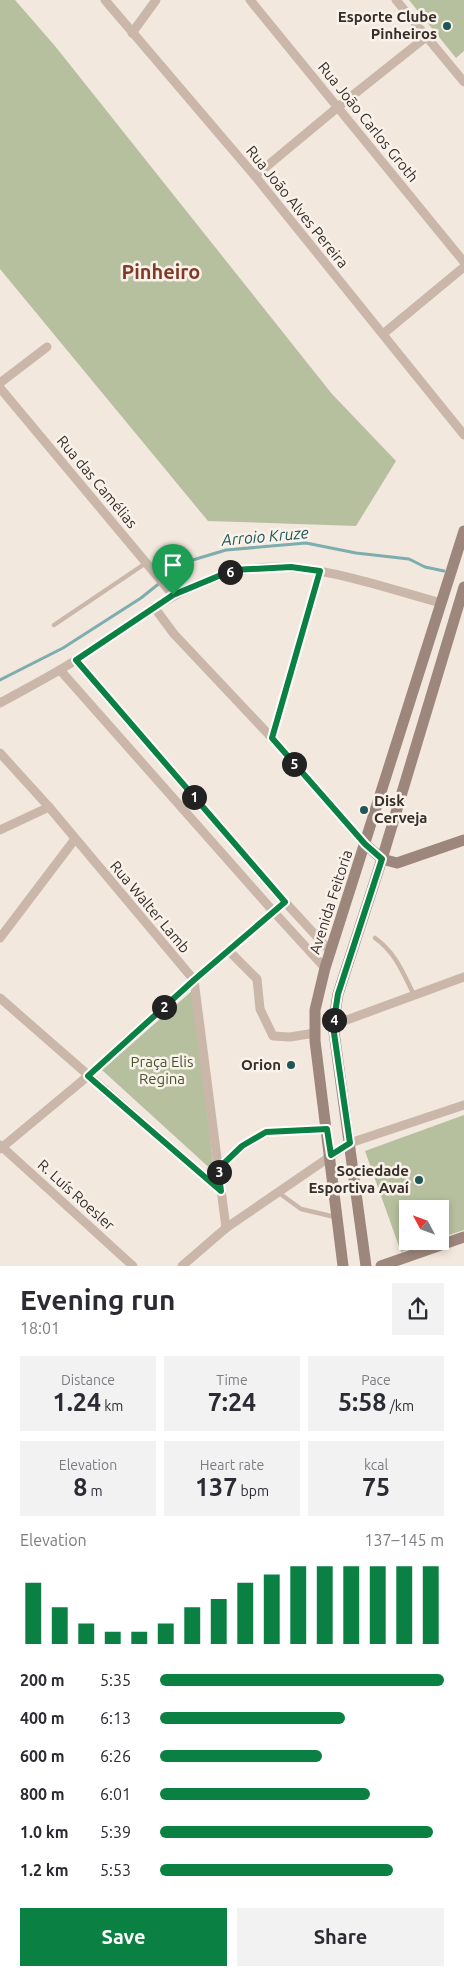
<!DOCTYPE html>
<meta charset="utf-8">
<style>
body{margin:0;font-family:Ubuntu,sans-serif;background:#f2f2f3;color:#2b2b33;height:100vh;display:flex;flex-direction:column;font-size:19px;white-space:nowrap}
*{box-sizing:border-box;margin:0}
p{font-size:16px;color:#7c7c81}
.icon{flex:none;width:28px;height:28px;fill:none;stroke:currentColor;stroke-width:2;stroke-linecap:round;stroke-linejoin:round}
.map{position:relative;height:1266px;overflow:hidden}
.sheet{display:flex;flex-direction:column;background:#fff;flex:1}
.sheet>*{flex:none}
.needle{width:32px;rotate:311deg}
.buttons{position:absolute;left:399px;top:1200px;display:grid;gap:10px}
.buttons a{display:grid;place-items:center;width:50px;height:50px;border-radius:0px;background:#fff;box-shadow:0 2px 8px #0003;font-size:25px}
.pin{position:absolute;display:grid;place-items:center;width:42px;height:42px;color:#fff;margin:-51px -21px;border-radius:50% 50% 50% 0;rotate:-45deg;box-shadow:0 0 5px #0007}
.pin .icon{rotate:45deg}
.km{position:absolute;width:25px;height:25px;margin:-12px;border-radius:50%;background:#222;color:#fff;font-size:14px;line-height:25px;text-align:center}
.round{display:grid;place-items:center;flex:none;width:52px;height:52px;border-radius:0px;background:#f2f2f3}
.headline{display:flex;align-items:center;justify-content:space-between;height:85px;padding:0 20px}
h1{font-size:28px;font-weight:700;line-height:38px}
.metrics{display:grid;grid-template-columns:repeat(3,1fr);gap:8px;height:85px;padding:5px 20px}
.metrics div{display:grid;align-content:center;border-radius:0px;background:#f2f2f3;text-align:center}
.metrics b{font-size:25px;font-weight:700}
.metrics small{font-size:14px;font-weight:400}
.metrics p{font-size:14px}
.chart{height:140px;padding:10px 20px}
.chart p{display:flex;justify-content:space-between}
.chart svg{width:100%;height:90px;margin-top:5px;stroke:#0b8043;stroke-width:6}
.action{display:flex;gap:10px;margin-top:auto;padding:10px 20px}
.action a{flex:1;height:58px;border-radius:0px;background:#0b8043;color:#fff;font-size:20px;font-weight:700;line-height:58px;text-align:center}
.action a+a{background:#f2f2f3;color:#2b2b33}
ul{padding:0 20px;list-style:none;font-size:16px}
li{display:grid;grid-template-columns:80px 60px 1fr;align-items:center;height:38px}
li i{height:12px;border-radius:6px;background:#0b8043}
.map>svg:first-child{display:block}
.green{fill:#b6c09e}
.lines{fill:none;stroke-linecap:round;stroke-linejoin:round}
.stream{stroke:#7dadae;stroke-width:3}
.lane{stroke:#cab7aa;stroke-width:4.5}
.street{stroke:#cab7aa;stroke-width:9}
.secondary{stroke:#9d867b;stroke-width:11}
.route-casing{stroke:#fff;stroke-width:10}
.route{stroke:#0b8043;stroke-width:6}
.poi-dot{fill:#205657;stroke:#f9f2ea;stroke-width:2}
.labels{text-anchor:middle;stroke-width:5;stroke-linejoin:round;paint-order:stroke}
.poi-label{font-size:15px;font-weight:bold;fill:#372d29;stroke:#f9f2ea;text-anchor:end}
.street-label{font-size:15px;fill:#372d29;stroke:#f9f2ea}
.park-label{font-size:15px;fill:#48552e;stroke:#f9f2ea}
.water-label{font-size:16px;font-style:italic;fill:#205657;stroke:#f9f2ea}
.district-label{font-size:20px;font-weight:bold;fill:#833825;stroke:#f9f2ea}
</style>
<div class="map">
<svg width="464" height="1266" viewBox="0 0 464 1266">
<rect width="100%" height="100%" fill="#f2e8de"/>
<g class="green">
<path d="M0,0H15L55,46L332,394L396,461L356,526L208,521L0,269Z"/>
<path d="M409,0H464V51L456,58Z"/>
<path d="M193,990L214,1172L102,1070Z"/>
<path d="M464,1115V1230L440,1238V1209H408V1241H432L401,1252L365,1151Z"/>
</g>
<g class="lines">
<path class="stream" d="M0,680L63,648L141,598L186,562L226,550L306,543L356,553L409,559L425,567L444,571"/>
<g class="lane">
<path d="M54,625L146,563"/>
<path d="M375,938C396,953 403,973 414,995"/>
<path d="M220,1168L242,1146L266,1131L326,1129"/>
<path d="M279,1193L301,1209L335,1217"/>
</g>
<g class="street">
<path d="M105,0L255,176L464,435"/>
<path d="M250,0L464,262"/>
<path d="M396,0L464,82"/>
<path d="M132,33L156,0"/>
<path d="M255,176L338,107L426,37"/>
<path d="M383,334L464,267"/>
<path d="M0,383L47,347"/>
<path d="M0,388L173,595"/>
<path d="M154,607L174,634L272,738L365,844"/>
<path d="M76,660L285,902L331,952"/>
<path d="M60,670L273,911L325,968"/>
<path d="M0,703C25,689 51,676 76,660C144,616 207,559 294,568C343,572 393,590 441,603"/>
<path d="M272,738L320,571"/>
<path d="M0,753L49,807L194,980L226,1228"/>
<path d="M0,830L49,807"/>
<path d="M0,938L75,839"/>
<path d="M228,950L257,979L260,1009L273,1036L290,1037L315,1033"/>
<path d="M0,998L221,1191"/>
<path d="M333,1025L464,977"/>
<path d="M0,1145L133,1266"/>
<path d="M0,1149L88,1076L194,980L285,902"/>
<path d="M182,1266L226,1228L350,1143L464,1105"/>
</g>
<g class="secondary">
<path d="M365,844L382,859L397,863L464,840"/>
<path d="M343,1266L315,1041V1010L325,968L464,531"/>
<path d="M366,1266L333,1025L338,994L382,859L464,587"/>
<path d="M381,1266L464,1237"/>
</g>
</g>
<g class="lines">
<defs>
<path id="route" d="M291,567L320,571L272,738L365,844L382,859L338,994L333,1026L350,1143L331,1155L327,1129L266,1132L242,1146L218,1169L221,1191L88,1076L194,980L285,902L76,660L173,595L233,570Z"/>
</defs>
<use href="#route" class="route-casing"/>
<use href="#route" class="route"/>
</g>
<g class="poi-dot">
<circle cx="447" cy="26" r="5"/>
<circle cx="364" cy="810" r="5"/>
<circle cx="291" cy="1065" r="5"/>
<circle cx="419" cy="1180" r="5"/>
</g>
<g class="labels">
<g class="poi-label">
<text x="437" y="22">Esporte Clube<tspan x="437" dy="17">Pinheiros</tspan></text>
<text x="374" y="806" text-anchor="start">Disk<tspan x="374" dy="17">Cerveja</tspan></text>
<text x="281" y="1070">Orion</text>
<text x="409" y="1176">Sociedade<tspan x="409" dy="17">Esportiva Avaí</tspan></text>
</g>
<g class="street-label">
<text transform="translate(368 122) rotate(51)" y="5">Rua João Carlos Groth</text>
<text transform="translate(297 207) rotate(51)" y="5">Rua João Alves Pereira</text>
<text transform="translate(97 482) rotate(50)" y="5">Rua das Camélias</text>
<text transform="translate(331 902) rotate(-72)" y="5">Avenida Feitoria</text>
<text transform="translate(150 907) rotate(50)" y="5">Rua Walter Lamb</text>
<text transform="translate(76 1195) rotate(42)" y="5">R. Luís Roesler</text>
</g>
<g class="park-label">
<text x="162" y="1067">Praça Elis<tspan x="162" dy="17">Regina</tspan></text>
</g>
<g class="water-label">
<text transform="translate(265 536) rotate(-5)" y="6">Arroio Kruze</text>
</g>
<g class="district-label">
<text x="161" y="279">Pinheiro</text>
</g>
</g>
</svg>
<div class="buttons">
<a><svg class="needle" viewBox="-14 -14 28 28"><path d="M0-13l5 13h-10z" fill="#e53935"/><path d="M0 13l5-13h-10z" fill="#7c7c81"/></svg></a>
</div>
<div class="pin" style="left:173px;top:595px;background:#1e9e55"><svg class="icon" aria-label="arrive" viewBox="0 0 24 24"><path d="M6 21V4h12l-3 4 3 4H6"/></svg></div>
<b class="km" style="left:194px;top:797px">1</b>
<b class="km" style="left:164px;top:1007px">2</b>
<b class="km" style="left:219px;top:1172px">3</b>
<b class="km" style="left:334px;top:1020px">4</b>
<b class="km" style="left:294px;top:764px">5</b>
<b class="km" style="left:230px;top:572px">6</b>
</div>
<section class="sheet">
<div class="headline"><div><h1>Evening run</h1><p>18:01</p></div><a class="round"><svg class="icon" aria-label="share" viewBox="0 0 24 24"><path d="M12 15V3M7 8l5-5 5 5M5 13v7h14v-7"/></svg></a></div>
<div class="metrics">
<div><p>Distance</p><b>1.24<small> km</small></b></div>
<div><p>Time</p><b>7:24</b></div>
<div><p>Pace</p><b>5:58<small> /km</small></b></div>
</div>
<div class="metrics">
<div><p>Elevation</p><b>8<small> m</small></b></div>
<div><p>Heart rate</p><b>137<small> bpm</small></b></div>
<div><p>kcal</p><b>75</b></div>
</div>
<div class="chart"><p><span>Elevation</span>137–145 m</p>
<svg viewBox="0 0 160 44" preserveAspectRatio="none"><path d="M5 44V14M15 44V26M25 44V34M35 44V38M45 44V38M55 44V34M65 44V26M75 44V22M85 44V14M95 44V10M105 44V6M115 44V6M125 44V6M135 44V6M145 44V6M155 44V6"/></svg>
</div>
<ul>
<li><b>200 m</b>5:35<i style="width:100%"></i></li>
<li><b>400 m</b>6:13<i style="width:65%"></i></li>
<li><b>600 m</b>6:26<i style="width:57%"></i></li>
<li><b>800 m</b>6:01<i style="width:74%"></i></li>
<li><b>1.0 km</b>5:39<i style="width:96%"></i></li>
<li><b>1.2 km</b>5:53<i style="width:82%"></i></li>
</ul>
<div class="action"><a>Save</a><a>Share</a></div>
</section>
